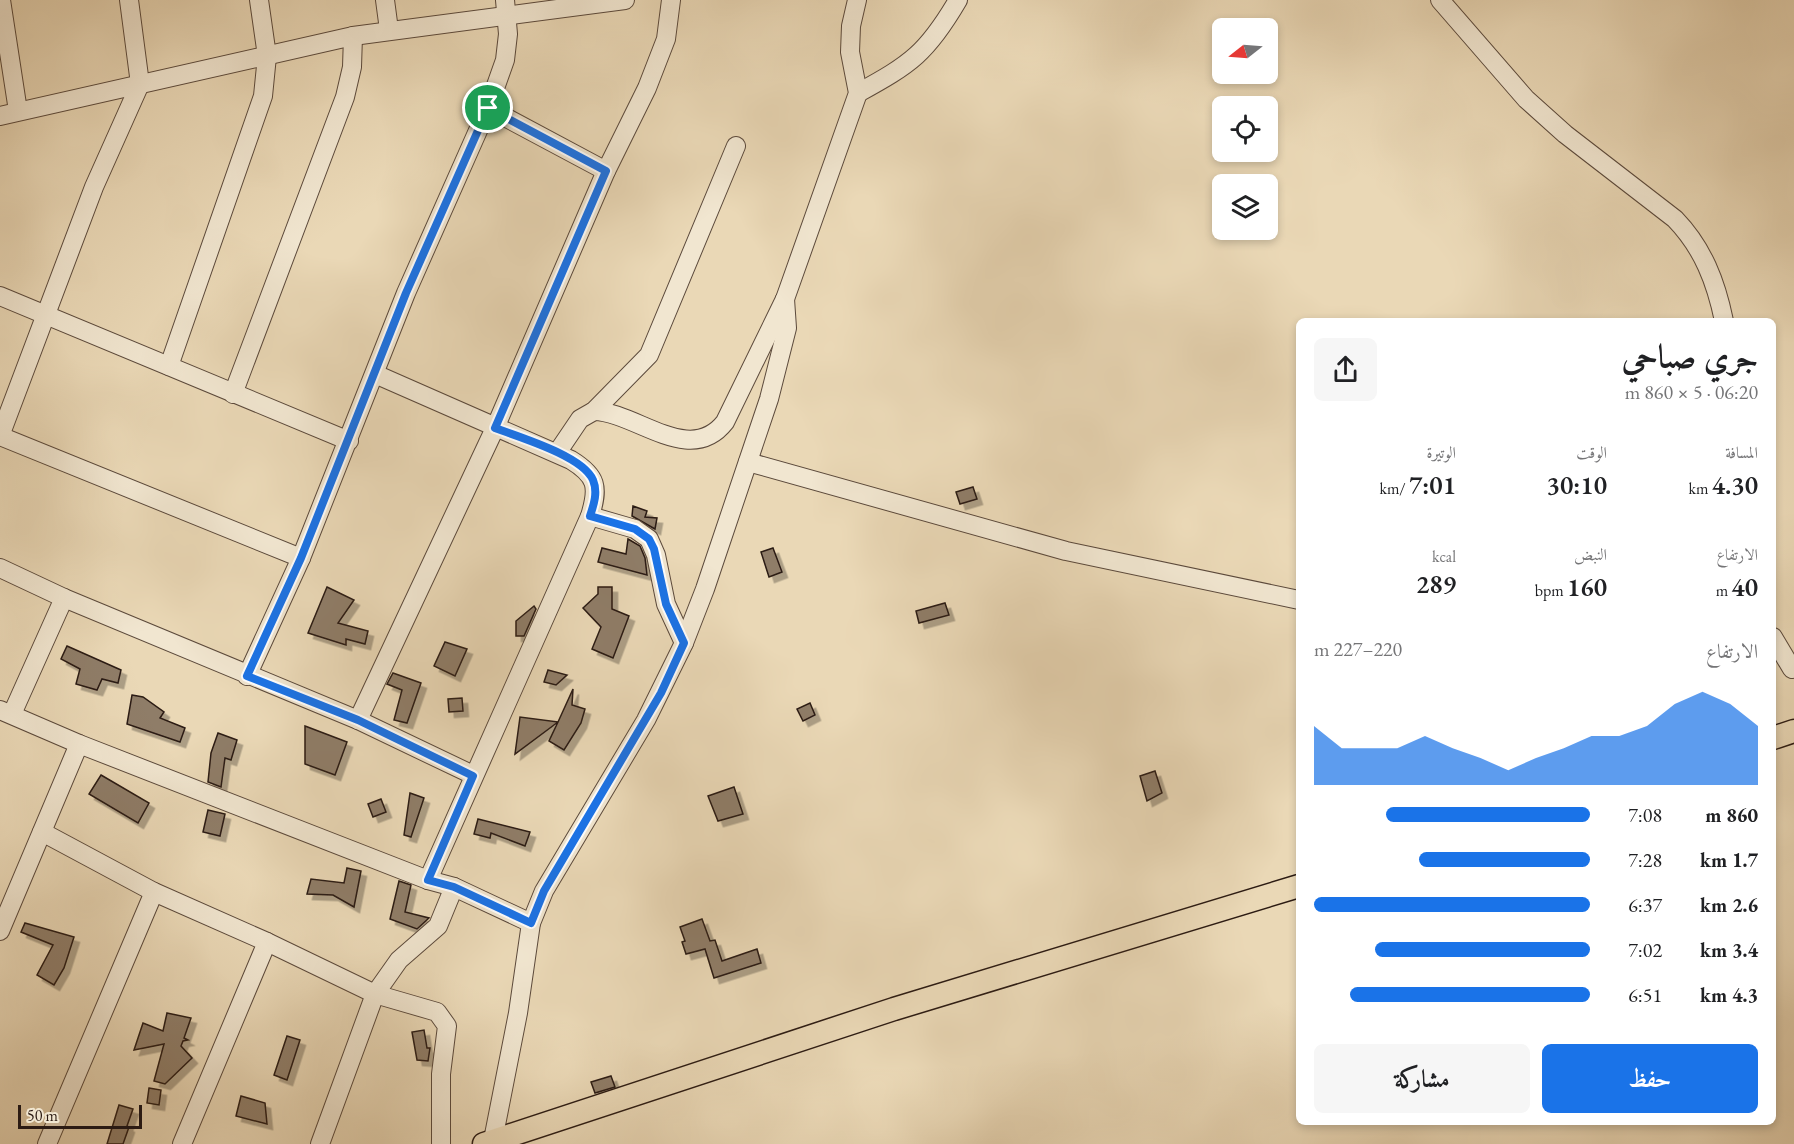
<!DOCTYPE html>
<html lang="ar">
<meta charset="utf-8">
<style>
body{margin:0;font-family:"EB Garamond",Amiri,serif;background:#f6f6f6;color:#202124;direction:rtl;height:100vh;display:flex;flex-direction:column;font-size:22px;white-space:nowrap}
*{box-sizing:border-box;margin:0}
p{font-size:20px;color:#757577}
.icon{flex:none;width:33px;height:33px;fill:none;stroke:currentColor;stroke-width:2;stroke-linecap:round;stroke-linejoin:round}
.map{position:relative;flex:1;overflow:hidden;direction:ltr}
.details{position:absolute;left:1296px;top:318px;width:480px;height:807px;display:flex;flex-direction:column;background:#fff;border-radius:9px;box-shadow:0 3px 9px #0003;direction:rtl}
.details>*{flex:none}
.needle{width:39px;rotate:253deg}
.fabs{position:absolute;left:1212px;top:18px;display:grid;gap:12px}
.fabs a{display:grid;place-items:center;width:66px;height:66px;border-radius:9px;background:#fff;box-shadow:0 3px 9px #0003;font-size:30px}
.scale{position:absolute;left:18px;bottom:15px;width:124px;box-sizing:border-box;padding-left:6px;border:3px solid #2c1b13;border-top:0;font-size:16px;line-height:21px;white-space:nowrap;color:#2c1b13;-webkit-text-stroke:4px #f1e6d0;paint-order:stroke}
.pin{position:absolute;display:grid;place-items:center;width:51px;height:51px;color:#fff;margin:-26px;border:3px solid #fff;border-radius:50%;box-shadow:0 2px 6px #0007}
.round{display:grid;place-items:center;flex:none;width:63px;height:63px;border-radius:9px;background:#f6f6f6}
.overview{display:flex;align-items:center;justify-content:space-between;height:102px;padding:0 18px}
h1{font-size:33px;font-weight:600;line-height:45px}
.metrics{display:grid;grid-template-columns:repeat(3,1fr);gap:9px;height:102px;padding:6px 18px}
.metrics div{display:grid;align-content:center}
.metrics b{font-size:26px;font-weight:600}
.metrics small{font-size:16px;font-weight:400}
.metrics p{font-size:16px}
.chart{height:168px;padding:12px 18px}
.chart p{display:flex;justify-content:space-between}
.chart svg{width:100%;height:108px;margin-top:6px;fill:#1a73e8;opacity:.7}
.cta{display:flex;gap:12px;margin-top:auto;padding:12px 18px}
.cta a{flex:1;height:69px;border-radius:9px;background:#1a73e8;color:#fff;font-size:24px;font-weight:600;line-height:69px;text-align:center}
.cta a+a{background:#f6f6f6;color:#202124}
ul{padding:0 18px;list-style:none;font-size:20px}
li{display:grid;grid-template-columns:96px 72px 1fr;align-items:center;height:45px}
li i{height:15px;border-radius:8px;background:#1a73e8}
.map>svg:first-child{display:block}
.building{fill:#8f7d68;stroke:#2c1b13;stroke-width:1.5;filter:url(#shadow)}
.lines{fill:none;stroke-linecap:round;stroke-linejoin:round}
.minor-casing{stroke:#5c4a3c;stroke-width:20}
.major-casing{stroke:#2c1b13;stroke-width:25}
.minor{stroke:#f1e6d0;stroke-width:18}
.major{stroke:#ead8b6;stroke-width:22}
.route-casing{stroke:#fff;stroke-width:12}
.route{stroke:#1a73e8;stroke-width:8}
</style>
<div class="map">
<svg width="1794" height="1144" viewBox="0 0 1794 1144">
<defs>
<filter id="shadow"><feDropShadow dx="5.5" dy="5.5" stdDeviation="0" flood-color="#0004"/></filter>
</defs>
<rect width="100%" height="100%" fill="#ead8b6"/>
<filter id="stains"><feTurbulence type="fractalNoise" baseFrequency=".00333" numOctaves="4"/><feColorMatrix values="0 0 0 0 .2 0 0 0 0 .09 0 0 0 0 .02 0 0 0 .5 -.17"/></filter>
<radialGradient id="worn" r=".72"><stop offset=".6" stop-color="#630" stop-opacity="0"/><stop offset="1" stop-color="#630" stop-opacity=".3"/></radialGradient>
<g class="building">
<path d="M973,487L977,499L960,504L956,492Z"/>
<path d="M633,506L647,511L645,517L657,518L655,529L632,516Z"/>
<path d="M628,539L640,546L645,558L647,575L598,562L602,548L626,554Z"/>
<path d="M773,548L782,572L769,577L761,552Z"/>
<path d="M327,587L354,600L338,623L368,631L365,644L346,639V645L308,633Z"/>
<path d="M598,587H612V609L629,616L613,658L592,649L601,627L583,608L598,594Z"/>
<path d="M945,603L949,615L919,623L916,611Z"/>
<path d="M534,606L536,609L524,636H516V621Z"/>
<path d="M445,642L467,649L455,676L434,666Z"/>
<path d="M67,646L121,670L118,683L102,679L97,690L76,684L80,669L61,659Z"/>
<path d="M548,670L567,675L556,685L544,682Z"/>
<path d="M393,673L421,683L407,723L394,720L402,690L387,684Z"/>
<path d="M573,689L572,705L585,709L581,723L564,750L549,741L558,722L515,754L520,717L558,722Z"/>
<path d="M132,695L143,697L164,712L160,718L185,728L180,742L127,724Z"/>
<path d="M462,698L463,711L449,712L448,699Z"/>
<path d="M810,703L815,715L803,721L797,709Z"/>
<path d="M305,726L347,742L335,775L305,764Z"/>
<path d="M218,733L237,740L231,760L225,758L221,787L208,782L211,753Z"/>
<path d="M1155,771L1162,793L1147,801L1140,776Z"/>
<path d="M101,775L149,803L138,823L89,794Z"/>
<path d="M734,787L743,814L718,821L708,796Z"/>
<path d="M410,793L424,798L411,837L404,835Z"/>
<path d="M381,799L386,812L373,817L368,804Z"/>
<path d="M208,810L225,814L220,836L203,832Z"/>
<path d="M478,819L530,832L525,846L491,833L490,838L474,834Z"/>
<path d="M347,868L361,871L354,907L333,895L307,894L311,879L344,883Z"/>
<path d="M399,881L411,885L405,912L429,918L417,929L390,919Z"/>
<path d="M702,919L710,941L715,940L722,961L757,949L761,963L714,978L705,949L686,954L682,942L685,941L680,927Z"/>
<path d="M25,923L74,937L64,968L54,985L37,975L53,945L21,932Z"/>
<path d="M167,1013L191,1018L184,1038L188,1040L183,1041L181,1046L192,1058L165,1084L154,1081L164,1044L134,1050L143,1023L163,1031Z"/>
<path d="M424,1030L427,1048H430L428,1061L417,1060L412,1032Z"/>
<path d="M287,1036L300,1040L287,1080L274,1075Z"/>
<path d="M611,1076L615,1087L595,1093L591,1082Z"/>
<path d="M149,1088L161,1090L159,1105L147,1103Z"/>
<path d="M241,1096L265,1103L267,1124L236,1116Z"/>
<path d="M119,1105L133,1109L127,1126L129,1127L123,1144H107Z"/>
</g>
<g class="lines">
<defs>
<g id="minor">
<path d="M1,0L18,111"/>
<path d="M385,0L389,30"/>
<path d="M1440,0L1526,99L1565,134L1675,219C1703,248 1716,282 1724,321"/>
<path d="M858,93C911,64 927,53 958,0"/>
<path d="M488,108L606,171"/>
<path d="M0,116L353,36L625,0"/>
<path d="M0,296L349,441"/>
<path d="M169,366L263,96L267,56L259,0"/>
<path d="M375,374L571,460C597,476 599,487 590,516L428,880"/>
<path d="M233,394L345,97L352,67L353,36"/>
<path d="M594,411C636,412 690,467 725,422L785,299L858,93L850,52L851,26L857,0"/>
<path d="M0,436L94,187L140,84L129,0"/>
<path d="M0,436L301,558"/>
<path d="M557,453L580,419L594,411L649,355L736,146"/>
<path d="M748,462L1066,551L1299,600"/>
<path d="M590,516L635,529L649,539L656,555L666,604L684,643"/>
<path d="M0,568L64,598L358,720L473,775"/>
<path d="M1773,637L1792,669"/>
<path d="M247,676L301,558L406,293L488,108L505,60L508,34L505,0"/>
<path d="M0,710L79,744L428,880L454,887L531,923"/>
<path d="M12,714L64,598"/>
<path d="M358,720L495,428L606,171L647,88L666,39L671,0"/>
<path d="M42,832L154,892L267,942L375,994L437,1012L447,1026L441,1074V1144"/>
<path d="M0,931L79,744"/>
<path d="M493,1140L518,1013L531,923L544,891L646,720L684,643L705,589L769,399L787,328L785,299"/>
<path d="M47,1144L154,892"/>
<path d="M182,1144L267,942"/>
<path d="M320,1144L375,994L399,960L438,926L454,887"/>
</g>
<g id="major">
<path d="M1773,738L1794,731"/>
<path d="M484,1144L894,1009L1299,886"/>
</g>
</defs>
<use href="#minor" class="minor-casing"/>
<use href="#major" class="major-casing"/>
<use href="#minor" class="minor"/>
<use href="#major" class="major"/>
</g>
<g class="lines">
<defs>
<path id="route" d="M488,108L606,171L495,428C519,437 583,456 593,480C598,492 594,504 590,516L635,529L649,539L654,549L666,604L684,643L661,693L544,891L531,923L454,887L428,880L473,776L358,720L247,676L301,558L406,293Z"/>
</defs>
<use href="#route" class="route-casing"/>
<use href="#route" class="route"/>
</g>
<rect width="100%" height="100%" filter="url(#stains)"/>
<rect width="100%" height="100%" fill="url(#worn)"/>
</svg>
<div class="fabs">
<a><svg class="needle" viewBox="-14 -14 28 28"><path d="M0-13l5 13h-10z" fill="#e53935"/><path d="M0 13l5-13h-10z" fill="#757577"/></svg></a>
<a><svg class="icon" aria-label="locate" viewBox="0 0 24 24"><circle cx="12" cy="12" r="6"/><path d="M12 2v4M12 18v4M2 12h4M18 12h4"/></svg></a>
<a><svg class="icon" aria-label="layers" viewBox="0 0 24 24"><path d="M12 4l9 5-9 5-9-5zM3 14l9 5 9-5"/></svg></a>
</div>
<div class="scale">50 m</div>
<div class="pin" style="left:488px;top:108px;background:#1e9e55"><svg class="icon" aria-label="arrive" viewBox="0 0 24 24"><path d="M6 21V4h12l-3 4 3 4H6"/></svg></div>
<section class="details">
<div class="overview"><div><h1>جري صباحي</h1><p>06:20 · 5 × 860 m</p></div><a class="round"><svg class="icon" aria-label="share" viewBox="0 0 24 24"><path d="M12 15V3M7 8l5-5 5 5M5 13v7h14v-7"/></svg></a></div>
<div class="metrics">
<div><p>المسافة</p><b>4.30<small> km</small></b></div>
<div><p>الوقت</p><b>30:10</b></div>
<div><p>الوتيرة</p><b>7:01<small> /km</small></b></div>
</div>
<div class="metrics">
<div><p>الارتفاع</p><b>40<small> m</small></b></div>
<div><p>النبض</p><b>160<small> bpm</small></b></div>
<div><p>kcal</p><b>289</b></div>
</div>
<div class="chart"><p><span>الارتفاع</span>220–227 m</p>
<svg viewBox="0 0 160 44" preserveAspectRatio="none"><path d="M0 44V20L10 29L20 29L30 29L40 24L50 29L60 33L70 38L80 33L90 29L100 24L110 24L120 20L130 11L140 6L150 11L160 20V44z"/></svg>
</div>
<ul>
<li><b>860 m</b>7:08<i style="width:74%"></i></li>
<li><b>1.7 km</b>7:28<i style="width:62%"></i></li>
<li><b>2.6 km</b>6:37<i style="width:100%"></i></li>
<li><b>3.4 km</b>7:02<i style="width:78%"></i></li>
<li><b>4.3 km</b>6:51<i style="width:87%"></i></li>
</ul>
<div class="cta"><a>حفظ</a><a>مشاركة</a></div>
</section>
</div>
